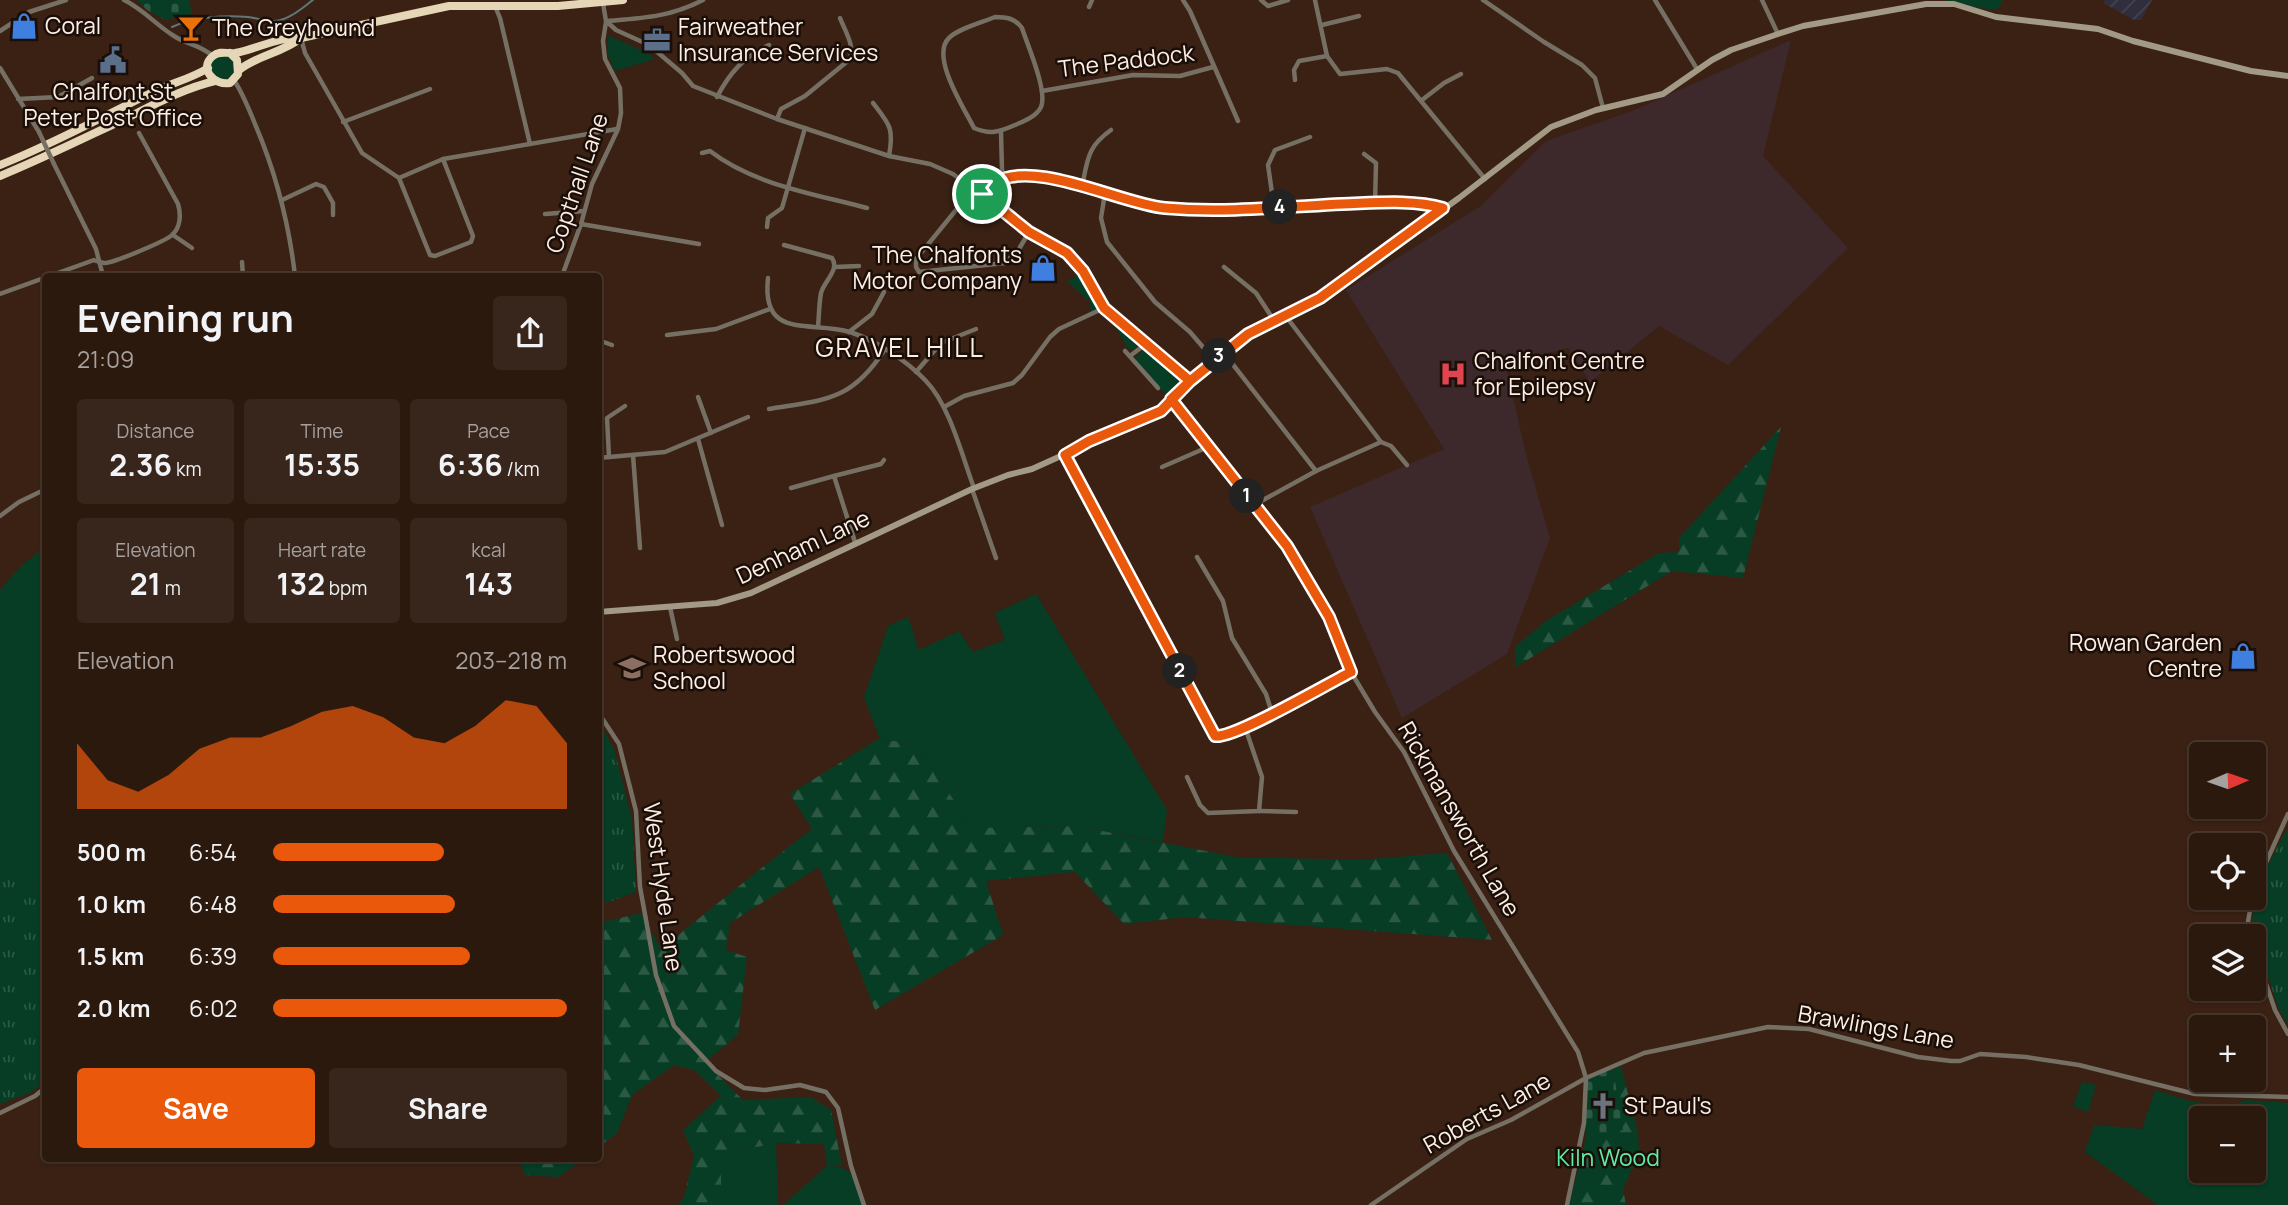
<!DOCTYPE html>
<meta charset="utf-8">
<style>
body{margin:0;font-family:Manrope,sans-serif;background:#38261c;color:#f1f3f6;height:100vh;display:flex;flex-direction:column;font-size:26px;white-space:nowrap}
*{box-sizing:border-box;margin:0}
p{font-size:23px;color:#a6a09e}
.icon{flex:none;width:38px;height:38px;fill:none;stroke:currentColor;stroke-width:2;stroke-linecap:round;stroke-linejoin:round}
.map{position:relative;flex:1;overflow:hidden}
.details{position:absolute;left:42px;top:273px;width:560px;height:889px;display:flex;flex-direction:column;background:#2c190e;border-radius:7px;box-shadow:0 2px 5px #0004,0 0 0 2px #48382e}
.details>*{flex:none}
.needle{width:46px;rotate:88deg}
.controls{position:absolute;left:2189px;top:742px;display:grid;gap:14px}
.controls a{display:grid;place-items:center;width:77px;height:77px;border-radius:7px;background:#2c190e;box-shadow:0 2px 5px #0004,0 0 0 2px #48382e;font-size:35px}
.pin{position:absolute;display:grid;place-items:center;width:60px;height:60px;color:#fff;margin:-30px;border:4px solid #fff;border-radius:50%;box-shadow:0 2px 7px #0007}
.km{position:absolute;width:35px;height:35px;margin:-18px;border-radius:50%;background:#222;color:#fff;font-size:19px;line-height:35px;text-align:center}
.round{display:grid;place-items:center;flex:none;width:74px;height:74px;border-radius:7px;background:#38261c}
.overview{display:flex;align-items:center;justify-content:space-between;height:119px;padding:0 35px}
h1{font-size:38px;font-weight:700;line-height:52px}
.metrics{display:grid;grid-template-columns:repeat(3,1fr);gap:10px;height:119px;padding:7px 35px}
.metrics div{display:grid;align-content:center;border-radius:7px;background:#38261c;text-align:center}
.metrics b{font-size:30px;font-weight:700}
.metrics small{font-size:19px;font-weight:400}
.metrics p{font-size:19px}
.chart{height:196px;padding:14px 35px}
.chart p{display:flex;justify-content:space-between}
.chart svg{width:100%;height:126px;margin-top:7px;fill:#ea580c;opacity:.7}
.cta{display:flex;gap:14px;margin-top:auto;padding:14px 35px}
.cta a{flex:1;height:80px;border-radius:7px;background:#ea580c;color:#fff;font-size:28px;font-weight:700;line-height:80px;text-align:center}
.cta a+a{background:#38261c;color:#f1f3f6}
ul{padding:0 35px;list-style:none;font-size:23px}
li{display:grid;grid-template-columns:112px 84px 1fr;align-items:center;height:52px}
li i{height:18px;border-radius:9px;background:#ea580c}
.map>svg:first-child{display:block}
.industrial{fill:url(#industrial-furrows)}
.medical{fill:#3d292c}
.green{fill:#063d24;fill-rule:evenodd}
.forest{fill:url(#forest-firs)}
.cemetery{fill:url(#cemetery-stones)}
.park{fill:url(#park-tufts)}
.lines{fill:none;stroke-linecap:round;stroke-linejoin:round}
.stream{stroke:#5d787a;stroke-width:2}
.street{stroke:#767064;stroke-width:4.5}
.secondary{stroke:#a29a85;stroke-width:6}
.highway{stroke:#e4d6b6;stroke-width:8}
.street-bridge{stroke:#767064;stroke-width:4.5}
.route-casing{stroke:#fff;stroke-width:14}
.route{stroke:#ea580c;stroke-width:9}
.labels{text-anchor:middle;stroke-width:5;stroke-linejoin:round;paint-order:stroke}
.poi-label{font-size:23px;fill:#ffeee4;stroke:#190e08;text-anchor:start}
.street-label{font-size:23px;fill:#ffeee4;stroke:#190e08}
.park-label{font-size:23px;fill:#62eba4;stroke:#190e08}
.quarter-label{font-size:26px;letter-spacing:2px;fill:#ffeee4;stroke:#190e08}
</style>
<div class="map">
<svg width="2288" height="1205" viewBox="0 0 2288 1205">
<defs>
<pattern id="industrial-furrows" width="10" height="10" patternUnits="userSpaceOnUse" patternTransform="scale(1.75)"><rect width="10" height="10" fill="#302d3d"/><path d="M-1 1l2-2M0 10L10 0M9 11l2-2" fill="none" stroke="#454250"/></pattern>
<pattern id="forest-firs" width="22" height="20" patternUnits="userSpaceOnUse" patternTransform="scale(1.75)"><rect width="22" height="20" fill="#063d24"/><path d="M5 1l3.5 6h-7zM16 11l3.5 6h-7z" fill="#2b5944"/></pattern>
<pattern id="cemetery-stones" width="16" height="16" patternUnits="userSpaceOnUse" patternTransform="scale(1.75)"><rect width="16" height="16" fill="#063d24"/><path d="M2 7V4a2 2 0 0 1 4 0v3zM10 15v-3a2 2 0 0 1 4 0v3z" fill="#2b5944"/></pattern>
<pattern id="park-tufts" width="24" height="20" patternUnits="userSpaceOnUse" patternTransform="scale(1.75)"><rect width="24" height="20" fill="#063d24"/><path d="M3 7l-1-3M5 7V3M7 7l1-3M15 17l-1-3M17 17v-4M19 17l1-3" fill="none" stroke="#2b5944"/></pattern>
</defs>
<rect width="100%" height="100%" fill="#3a2113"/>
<path class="industrial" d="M2105,0H2152L2141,20H2134L2103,3Z"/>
<path class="medical" d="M1791,40L1763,156L1848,248L1728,365L1659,326L1590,382L1568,348L1505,363L1527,458L1550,538L1507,654L1402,718L1310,507L1444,449L1346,290L1481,206L1546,141L1632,111Z"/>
<g class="green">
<path d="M1945,0H2003L1997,10L1966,6Z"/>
<path d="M610,36L645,52L655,59L615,71L607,52L608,38Z"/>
<circle cx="223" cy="67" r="12"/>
<path d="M1078,275L1097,308L1091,314L1089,297L1088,301L1067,281Z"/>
<path d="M1114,324L1137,341L1136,350L1128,349Z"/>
<path d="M1144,349L1150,352L1177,378V387L1173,392L1166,393L1161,390L1136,361V357Z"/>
<path d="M45,547V877L27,889L0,847V590L20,567Z"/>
<path d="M1036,594L1167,810L1163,842L1077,826L969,828L964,815L915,744L880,739L864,697L888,626L908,617L919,650L959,631L973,652L1005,640L995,613Z"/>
<path d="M2082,1082L2096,1085L2088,1112L2073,1106Z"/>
<path d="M2155,1090L2193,1102L2232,1105L2246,1100L2288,1103V1205H2158L2085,1152L2094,1125L2142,1129ZM2202,1118H2254V1171H2202Z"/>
<path d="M776,1143L778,1205H715L721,1189V1154Z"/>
<path d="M827,1166C856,1166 855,1181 865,1205H783Z"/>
</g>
<g class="forest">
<path d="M1781,427L1743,578L1672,571L1516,667L1515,647L1546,621L1659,553L1679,552V538Z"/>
<path d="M878,739L915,744L964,815L969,828L1077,826L1236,857L1359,860L1447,853L1492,940L1185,917L1124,924L1075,872L986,881L1003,935L875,1010L819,867L730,923L726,950L747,957L738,1035L705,1062L743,1100L810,1097L831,1110L842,1166H827L824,1144L776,1143L721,1154V1190L715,1205H679L684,1197L694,1156L683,1130L721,1096L694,1070L674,1065L632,1095L617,1133L599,1147V923L641,913L661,949L759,870L812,829L790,794Z"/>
<path d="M1621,1066L1638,1133L1639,1154L1623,1189L1626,1205H1569L1586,1138L1617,1125L1609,1071Z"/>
<path d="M519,1159V1158L583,1159L559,1177L525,1175Z"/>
</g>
<g class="cemetery">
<path d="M137,0H189L192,14L166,20L147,10Z"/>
<path d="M1613,1069L1623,1130L1586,1138V1078Z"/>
</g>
<g class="park">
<path d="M599,722L614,749L632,819L636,892L606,903L598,886Z"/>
<path d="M2288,827V1025L2278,1007L2251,924L2263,874Z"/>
<path d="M0,847L27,889L46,877L45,1080L32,1092L0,1104Z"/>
</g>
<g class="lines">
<path class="stream" d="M172,27C194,17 224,15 248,17C256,18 266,21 275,21C289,20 302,8 313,0"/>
<g class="street">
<path d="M124,0C143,9 156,25 174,36C188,45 198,44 213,56"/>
<path d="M1183,0L1190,11L1238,121"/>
<path d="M1261,0L1268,6L1288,0"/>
<path d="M1315,0L1327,56L1340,74L1387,69L1398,73L1485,179"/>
<path d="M1483,0L1544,42L1582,65L1595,78L1603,108"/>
<path d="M1655,0L1697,69"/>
<path d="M1762,0L1778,34"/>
<path d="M603,3L606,21L616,30L649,45L682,73L693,86L777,119L889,156L930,164L953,174L1029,232L1067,253L1083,271L1104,308L1190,381"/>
<path d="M495,6L500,18L530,144"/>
<path d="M1089,7L1092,0"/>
<path d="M995,17C1006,17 1015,18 1022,28C1027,44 1048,91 1041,107C1036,117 1024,121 1015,125C999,132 990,135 974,128C964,108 930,56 949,38C957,29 983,22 995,17Z"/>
<path d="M607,21C644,18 670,17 703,0"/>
<path d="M1322,25L1359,16"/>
<path d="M0,31L29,12L66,0"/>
<path d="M301,38L305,53L362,153L399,178L430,255L435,256L471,242L473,236L443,159"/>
<path d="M0,68L39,132"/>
<path d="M234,80C243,94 249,109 255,124C276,173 289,224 295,276"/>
<path d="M1295,80L1294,70L1299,61L1327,56"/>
<path d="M1042,91L1133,75L1180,76L1213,67"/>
<path d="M717,97C730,72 744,57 769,45"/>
<path d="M18,99L58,97L92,78"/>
<path d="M1422,100L1444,83L1461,74"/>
<path d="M873,103C890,125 894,128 889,156"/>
<path d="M777,119L781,109L805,96L849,60C856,47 845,31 840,18"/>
<path d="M343,122L430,89"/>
<path d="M1001,132L1002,170L1004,179"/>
<path d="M702,153L710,151C754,185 815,194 867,208"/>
<path d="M1364,154L1376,163L1375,203"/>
<path d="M54,164L96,249L103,276"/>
<path d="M399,178L443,159L617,129"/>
<path d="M1082,186C1088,159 1087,147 1111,130"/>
<path d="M974,188L916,259V267L919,272L1005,263L1019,249L1029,232"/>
<path d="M1105,193L1101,218L1107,242L1155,302L1190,332L1214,360"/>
<path d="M982,194C986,191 989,186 994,183C1033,157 1121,204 1165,208C1223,213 1284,207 1342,204C1374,202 1412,199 1443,208"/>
<path d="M282,200L316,184L324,187L333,203V215"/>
<path d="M1274,207L1268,165L1275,150L1310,137"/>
<path d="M545,214L584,211"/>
<path d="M581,224L699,244"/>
<path d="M767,227L768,218L782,208L805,128"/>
<path d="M173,235L192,248"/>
<path d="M784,245L832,258C840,270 824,281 821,293C819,304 819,316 818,327"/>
<path d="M242,262L243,276"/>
<path d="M835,267L859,266"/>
<path d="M1224,267L1256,293L1273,319"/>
<path d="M413,276H414"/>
<path d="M562,276L581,224L592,184L618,129L621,113L620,88L605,59L603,41L606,22"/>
<path d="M768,278C761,341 811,320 850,332C877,341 907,361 926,381C950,406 962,456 974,488"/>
<path d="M0,294L94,260C95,261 104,263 105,263C113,263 166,241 172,235C181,227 181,214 178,204L139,133"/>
<path d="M1285,315L1381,442L1391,446L1407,465"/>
<path d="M849,332L872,314L884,292"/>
<path d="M667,335L716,329L770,309"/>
<path d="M598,340L612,345"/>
<path d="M1125,351L1158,388"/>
<path d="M1224,353L1316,471"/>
<path d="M1130,356L1147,343"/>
<path d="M916,372L941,343L976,329"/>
<path d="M698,397L711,433"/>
<path d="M1171,399L1287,546L1329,617L1351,672L1375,712L1404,752L1454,851L1578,1052L1586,1078L1584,1123L1567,1205"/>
<path d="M944,407L964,396L1013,383L1022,375L1050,337L1059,329L1104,308"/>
<path d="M769,409C825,400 852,401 885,349"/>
<path d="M698,439L722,525"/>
<path d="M633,455L640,548"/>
<path d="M1065,455L1215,736C1235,739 1327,685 1351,672"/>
<path d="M609,457L607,418L625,406"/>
<path d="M598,458L665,452L748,417"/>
<path d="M1162,467L1208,447"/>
<path d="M834,476L881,464L884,460"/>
<path d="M791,488L834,476L855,542"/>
<path d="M972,489L996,558"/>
<path d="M1254,505L1316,471L1381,442"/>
<path d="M0,516L19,502L46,489"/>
<path d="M1197,557L1223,601L1232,638L1266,694L1272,713"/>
<path d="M670,607L677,639"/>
<path d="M598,712L619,744L636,811L640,887L656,975L674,1026L716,1071L744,1088L765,1090L800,1085L826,1092L838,1108L851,1166L864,1205"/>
<path d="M1187,777L1200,805L1208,813L1259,811L1262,777L1245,727"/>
<path d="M1259,811L1296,812"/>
<path d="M2254,889L2288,814"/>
<path d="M2250,936L2247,928L2252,898"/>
<path d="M2254,949L2275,1010L2288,1034"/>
<path d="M0,1113L35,1096L46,1087"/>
<path d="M1371,1205L1467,1139L1511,1120L1586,1078L1644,1053L1768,1027L1809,1029L1918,1057L1951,1061H1960L1980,1054L2026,1057L2079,1065L2195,1094L2288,1097"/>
</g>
<path class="secondary" d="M598,612L717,603L751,593L972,489L1008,475L1032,469L1161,411L1190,381L1248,334L1320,298L1459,198L1551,127L1596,110L1663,94L1712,60L1731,50L1778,34L1803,26L1926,4H1954L1996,17L2098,29L2133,41L2251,71L2288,76"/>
<g class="highway">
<path d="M230,53L237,60L238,74L230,83C214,86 198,68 213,56C220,50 227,54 235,53C257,49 279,36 301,38L449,6H558L623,0"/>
<path d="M239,70C258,55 282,53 301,38"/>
<path d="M0,165C53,144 102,117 153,92C171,83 191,79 208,68"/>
<path d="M0,176C44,158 86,137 129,117C157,103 185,88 215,81"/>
</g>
<path class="street-bridge" d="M39,132L54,164"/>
</g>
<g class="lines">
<defs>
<path id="route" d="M982,194L1029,232L1067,253L1083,271L1104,308L1190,381L1171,399L1287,546L1329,617L1351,672C1327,684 1234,739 1215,736L1065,455L1089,441L1161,411L1190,381L1248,334L1320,298L1443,208C1412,199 1374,203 1342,204C1284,207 1223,213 1165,208C1121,204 1034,158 994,183C989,186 986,191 982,194"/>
</defs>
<use href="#route" class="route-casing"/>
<use href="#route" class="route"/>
</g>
<defs>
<symbol id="shop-bare" viewBox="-9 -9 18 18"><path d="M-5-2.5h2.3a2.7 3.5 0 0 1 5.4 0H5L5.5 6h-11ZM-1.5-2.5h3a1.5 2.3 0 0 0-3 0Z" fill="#3f7fe0" stroke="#190e08" stroke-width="2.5" paint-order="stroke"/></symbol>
<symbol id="bar-bare" viewBox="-9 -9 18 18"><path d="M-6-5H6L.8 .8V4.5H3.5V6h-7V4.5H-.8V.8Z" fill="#e8710a" stroke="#190e08" stroke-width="2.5" paint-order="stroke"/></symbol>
<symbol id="office-bare" viewBox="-9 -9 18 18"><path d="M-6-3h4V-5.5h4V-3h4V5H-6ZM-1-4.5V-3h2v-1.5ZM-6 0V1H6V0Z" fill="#5c6f8a" stroke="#190e08" stroke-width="2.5" paint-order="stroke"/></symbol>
<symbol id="civic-bare" viewBox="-9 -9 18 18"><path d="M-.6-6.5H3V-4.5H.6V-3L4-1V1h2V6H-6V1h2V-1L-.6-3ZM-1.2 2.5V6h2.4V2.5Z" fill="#5c6f8a" stroke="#190e08" stroke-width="2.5" paint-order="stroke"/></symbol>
<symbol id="hospital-bare" viewBox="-9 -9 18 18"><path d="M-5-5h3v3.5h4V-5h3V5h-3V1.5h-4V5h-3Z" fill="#e0444e" stroke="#190e08" stroke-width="2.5" paint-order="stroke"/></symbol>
<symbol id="school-bare" viewBox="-9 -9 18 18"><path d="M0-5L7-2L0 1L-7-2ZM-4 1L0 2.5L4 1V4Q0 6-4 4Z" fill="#8d6e63" stroke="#190e08" stroke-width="2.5" paint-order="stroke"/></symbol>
<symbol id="church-bare" viewBox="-9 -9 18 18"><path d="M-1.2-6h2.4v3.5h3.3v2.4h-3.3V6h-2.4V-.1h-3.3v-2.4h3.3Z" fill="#6b7280" stroke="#190e08" stroke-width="2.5" paint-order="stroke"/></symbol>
</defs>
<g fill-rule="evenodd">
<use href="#shop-bare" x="5" y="7" width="38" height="38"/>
<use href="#bar-bare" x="172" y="9" width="38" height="38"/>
<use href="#office-bare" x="638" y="21" width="38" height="38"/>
<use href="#civic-bare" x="94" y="41" width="38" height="38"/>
<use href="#shop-bare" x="1024" y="249" width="38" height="38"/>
<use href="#hospital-bare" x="1434" y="355" width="38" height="38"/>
<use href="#shop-bare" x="2224" y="637" width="38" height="38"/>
<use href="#school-bare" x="613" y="649" width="38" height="38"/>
<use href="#church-bare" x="1584" y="1087" width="38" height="38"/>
</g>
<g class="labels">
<g class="poi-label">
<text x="45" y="34">Coral</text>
<text x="678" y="35">Fairweather<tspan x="678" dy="26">Insurance Services</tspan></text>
<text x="212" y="36">The Greyhound</text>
<text x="113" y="100" text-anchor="middle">Chalfont St<tspan x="113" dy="26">Peter Post Office</tspan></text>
<text x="1022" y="263" text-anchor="end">The Chalfonts<tspan x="1022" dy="26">Motor Company</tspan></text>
<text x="1474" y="369">Chalfont Centre<tspan x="1474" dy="26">for Epilepsy</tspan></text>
<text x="2222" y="651" text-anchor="end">Rowan Garden<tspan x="2222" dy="26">Centre</tspan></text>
<text x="653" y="663">Robertswood<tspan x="653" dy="26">School</tspan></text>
<text x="1624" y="1114">St Paul's</text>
</g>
<g class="street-label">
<text transform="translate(1126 61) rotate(-7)" y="8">The Paddock</text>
<text transform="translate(577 183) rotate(-71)" y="8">Copthall Lane</text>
<text transform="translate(803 547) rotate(-25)" y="8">Denham Lane</text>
<text transform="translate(1459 819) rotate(60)" y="8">Rickmansworth Lane</text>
<text transform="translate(663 887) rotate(82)" y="8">West Hyde Lane</text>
<text transform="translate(1876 1027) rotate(10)" y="8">Brawlings Lane</text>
<text transform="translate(1487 1113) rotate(-29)" y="8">Roberts Lane</text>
</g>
<g class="park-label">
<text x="1608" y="1166">Kiln Wood</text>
</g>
<g class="quarter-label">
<text x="900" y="357">GRAVEL HILL</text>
</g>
</g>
</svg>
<div class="controls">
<a><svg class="needle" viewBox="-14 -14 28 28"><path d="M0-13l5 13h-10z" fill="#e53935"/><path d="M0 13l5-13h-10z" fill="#a6a09e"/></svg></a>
<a><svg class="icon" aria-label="locate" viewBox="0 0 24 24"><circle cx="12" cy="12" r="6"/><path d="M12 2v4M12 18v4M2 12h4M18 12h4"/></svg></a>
<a><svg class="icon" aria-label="layers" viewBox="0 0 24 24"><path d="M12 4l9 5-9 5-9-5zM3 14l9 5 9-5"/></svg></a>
<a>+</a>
<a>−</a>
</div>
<div class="pin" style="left:982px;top:194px;background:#1e9e55"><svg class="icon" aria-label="arrive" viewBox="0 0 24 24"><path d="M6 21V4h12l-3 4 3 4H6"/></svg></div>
<b class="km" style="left:1247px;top:496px">1</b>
<b class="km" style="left:1180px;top:671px">2</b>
<b class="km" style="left:1219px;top:356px">3</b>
<b class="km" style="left:1280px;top:207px">4</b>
<section class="details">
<div class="overview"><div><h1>Evening run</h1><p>21:09</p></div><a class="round"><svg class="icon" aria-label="share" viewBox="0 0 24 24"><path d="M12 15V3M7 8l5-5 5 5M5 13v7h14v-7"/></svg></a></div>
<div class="metrics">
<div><p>Distance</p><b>2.36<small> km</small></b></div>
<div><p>Time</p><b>15:35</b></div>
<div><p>Pace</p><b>6:36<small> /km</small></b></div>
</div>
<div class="metrics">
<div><p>Elevation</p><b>21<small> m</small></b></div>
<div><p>Heart rate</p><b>132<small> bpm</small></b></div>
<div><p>kcal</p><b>143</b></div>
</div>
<div class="chart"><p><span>Elevation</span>203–218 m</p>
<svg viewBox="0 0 160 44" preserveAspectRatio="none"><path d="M0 44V21L10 34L20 38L30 32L40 23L50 19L60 19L70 15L80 10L90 8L100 12L110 19L120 21L130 15L140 6L150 8L160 21V44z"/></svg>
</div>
<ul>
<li><b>500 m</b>6:54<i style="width:58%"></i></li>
<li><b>1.0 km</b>6:48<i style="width:62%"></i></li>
<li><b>1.5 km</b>6:39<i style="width:67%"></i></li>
<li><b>2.0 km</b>6:02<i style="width:100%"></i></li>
</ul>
<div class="cta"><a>Save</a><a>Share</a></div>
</section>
</div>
